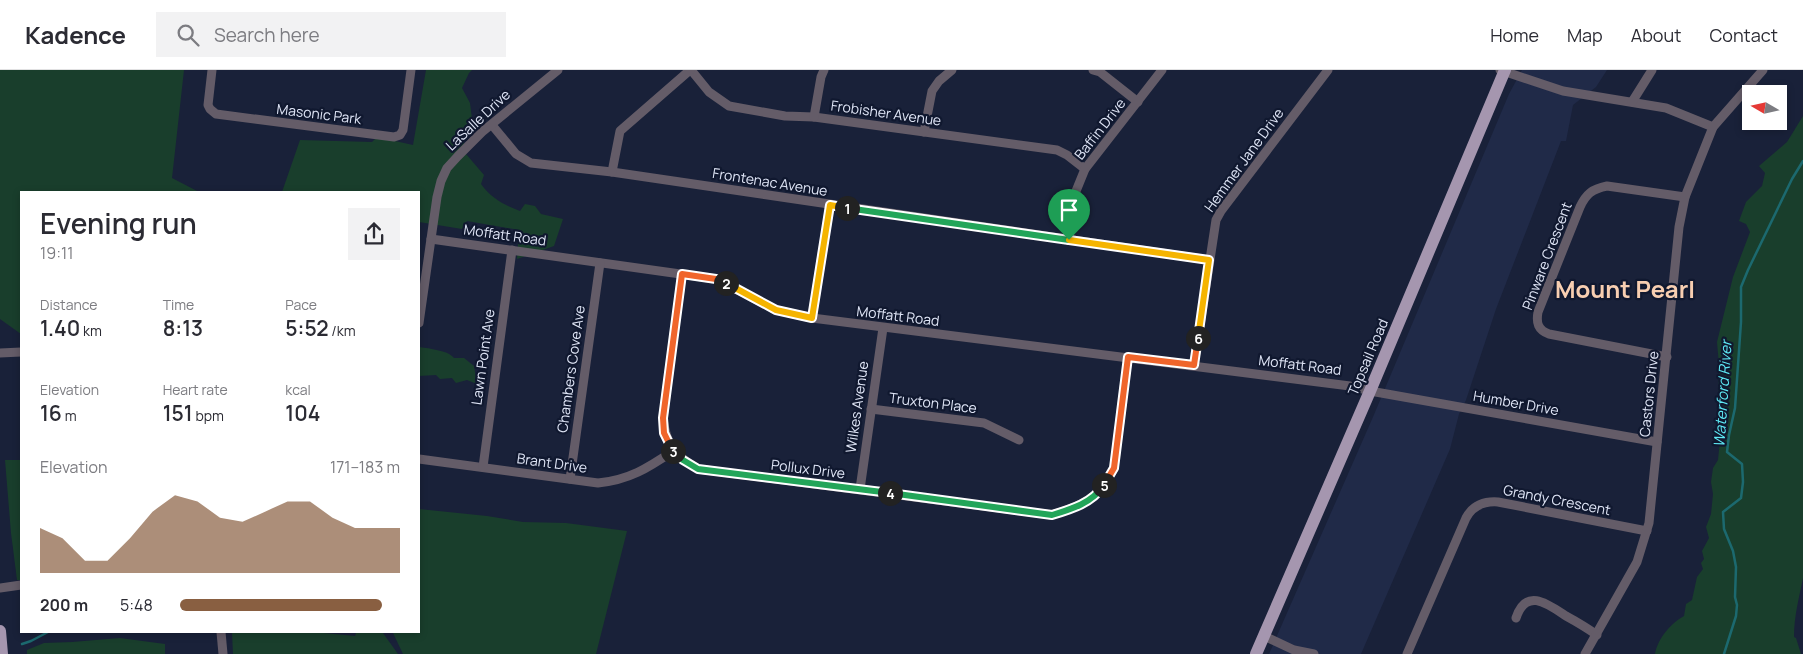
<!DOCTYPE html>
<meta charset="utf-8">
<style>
body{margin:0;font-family:Manrope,sans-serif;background:#f2f2f3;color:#2b2b33;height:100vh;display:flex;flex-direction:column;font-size:19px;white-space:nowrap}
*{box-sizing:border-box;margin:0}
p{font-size:16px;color:#7c7c81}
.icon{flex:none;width:28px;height:28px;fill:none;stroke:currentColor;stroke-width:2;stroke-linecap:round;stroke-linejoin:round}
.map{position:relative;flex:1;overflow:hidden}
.drawer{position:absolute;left:20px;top:121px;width:400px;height:442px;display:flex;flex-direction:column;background:#fff;border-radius:0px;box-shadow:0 2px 8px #0003}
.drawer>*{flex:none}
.needle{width:32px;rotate:279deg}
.controls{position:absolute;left:1742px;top:15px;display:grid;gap:10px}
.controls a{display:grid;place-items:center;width:45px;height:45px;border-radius:0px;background:#fff;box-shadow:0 2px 8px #0003;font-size:25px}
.pin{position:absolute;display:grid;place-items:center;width:42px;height:42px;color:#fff;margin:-51px -21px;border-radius:50% 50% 50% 0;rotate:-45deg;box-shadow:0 0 5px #0007}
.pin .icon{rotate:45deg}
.km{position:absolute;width:25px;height:25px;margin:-12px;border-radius:50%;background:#222;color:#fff;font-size:14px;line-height:25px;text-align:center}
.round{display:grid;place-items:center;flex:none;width:52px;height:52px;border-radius:0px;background:#f2f2f3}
.summary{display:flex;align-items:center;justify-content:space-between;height:85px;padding:0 20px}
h1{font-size:28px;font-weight:600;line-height:38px}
.figures{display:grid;grid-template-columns:repeat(3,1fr);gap:8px;height:85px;padding:5px 20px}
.figures div{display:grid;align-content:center}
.figures b{font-size:21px;font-weight:600}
.figures small{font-size:14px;font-weight:400}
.figures p{font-size:14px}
.chart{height:140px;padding:10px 20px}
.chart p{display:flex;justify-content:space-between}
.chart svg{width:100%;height:90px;margin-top:5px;fill:#895f41;opacity:.7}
ul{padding:0 20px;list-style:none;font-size:16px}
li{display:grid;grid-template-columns:80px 60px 1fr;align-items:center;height:38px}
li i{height:12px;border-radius:6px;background:#895f41}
header{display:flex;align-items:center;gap:30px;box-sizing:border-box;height:70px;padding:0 25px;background:#fff;border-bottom:1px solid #e1e1e2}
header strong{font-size:24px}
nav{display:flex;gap:28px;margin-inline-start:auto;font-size:18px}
.search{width:350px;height:45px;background:#f2f2f3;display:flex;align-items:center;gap:12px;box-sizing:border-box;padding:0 18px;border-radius:0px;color:#7c7c81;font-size:19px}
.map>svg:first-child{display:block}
.built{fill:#202a48}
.green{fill:#193e2c}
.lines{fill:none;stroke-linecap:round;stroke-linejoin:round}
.stream{stroke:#1c696f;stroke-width:2.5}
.street{stroke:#645c68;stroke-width:9}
.primary{stroke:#a596af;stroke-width:12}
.split-1-casing{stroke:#fff;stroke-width:10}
.split-2-casing{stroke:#fff;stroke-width:10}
.split-3-casing{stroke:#fff;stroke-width:10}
.split-4-casing{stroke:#fff;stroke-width:10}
.split-5-casing{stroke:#fff;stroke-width:10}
.split-6-casing{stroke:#fff;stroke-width:10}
.split-7-casing{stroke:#fff;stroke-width:10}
.split-1{stroke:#22a559;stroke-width:6}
.split-2{stroke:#f5b400;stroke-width:6}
.split-3{stroke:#f0652b;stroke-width:6}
.split-4{stroke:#22a559;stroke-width:6}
.split-5{stroke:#22a559;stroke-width:6}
.split-6{stroke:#f0652b;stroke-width:6}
.split-7{stroke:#f5b400;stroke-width:6}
.labels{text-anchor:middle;stroke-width:4.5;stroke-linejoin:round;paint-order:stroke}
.street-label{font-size:14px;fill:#e0e6f7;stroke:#10182f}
.water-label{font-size:15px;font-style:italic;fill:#5ee9f5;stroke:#10182f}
.town-label{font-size:24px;font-weight:bold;fill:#f7ceb1;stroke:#10182f}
</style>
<header>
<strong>Kadence</strong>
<div class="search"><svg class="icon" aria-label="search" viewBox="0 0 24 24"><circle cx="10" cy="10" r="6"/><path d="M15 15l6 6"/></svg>Search here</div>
<nav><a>Home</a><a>Map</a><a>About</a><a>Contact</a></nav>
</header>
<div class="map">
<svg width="1803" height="584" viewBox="0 0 1803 584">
<rect width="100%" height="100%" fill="#192139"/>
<path class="built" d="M1522,0H1607L1596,17L1573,35L1566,71H1561L1496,239L1466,330L1459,344L1450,379L1361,584H1269L1373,347L1509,24Z"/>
<g class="green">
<path d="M0,0H184L172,108L199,122H208H21V264L0,249Z"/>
<path d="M426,0H472L469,3L462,18L470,33L472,49L463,67L466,84L484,105L481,114C491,128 504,135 520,141L525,134L535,136L541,144L563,149L554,176L517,189L519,160L467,151L462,159L419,152V122H282L300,70L372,72L377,67L413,75Z"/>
<path d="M1803,46V508C1799,528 1794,546 1794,567L1796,568L1801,584H1655C1658,568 1671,553 1684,546L1686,534L1692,530L1697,507L1703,499L1701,493L1704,489L1702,481L1709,468L1706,457L1711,444L1713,424L1711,412L1713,398L1718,390L1720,370L1715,364L1721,347L1718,343L1719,295L1717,272L1733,207L1750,162L1746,154L1739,151L1746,132L1762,116L1765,103L1759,96L1787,72Z"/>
<path d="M419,277C422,277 444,281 447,283C450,284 452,286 454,288H464L474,296L477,314L467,310L456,313L452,308L440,309L436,305L419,306Z"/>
<path d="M5,390H21V510H17L11,463Z"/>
<path d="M419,439L487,446L523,452L566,453L627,461L596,584H403L393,563L419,562Z"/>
<path d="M324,563L355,566L356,563H383L398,584H233L232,563Z"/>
<path d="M120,568L165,574V584H27V580L44,573L72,572Z"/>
</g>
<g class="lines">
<g class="stream">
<path d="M22,574L31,571L48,562"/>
<path d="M1724,584L1736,546L1737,535L1735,527L1736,497L1733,481L1724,459L1723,442L1741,428L1743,412L1742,394L1727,382L1729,365L1735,338L1741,252V217L1748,200L1792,109L1803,91"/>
</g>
<g class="street">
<path d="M212,0L208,35L210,39L216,44L394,67L400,65L403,60L411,0"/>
<path d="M691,0L709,22L729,36L785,46L814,47L1057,80L1067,85L1085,99"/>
<path d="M1093,0L1100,2L1138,32"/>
<path d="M1500,0L1563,21L1666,38L1713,57"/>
<path d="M1632,32L1652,0"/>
<path d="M814,47L821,7L824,0"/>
<path d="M492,55L516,84L531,93L612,102L1209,190"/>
<path d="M924,62L932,21L939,11L952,0"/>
<path d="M612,102L620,61L690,0"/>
<path d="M431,169L716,209L776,240L812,248L1350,316L1370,321L1657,372"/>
<path d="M1069,170L1074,126L1085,99L1162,0"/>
<path d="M682,204L663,348C666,375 675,385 698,399L1052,445C1083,435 1099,429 1114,398L1128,287"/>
<path d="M812,248L830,135"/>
<path d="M419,253L437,127L441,111L447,98L458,86L482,62L558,0"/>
<path d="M0,283L21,282"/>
<path d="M1667,287L1549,264C1538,260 1536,253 1538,242L1580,137C1586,124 1592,119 1607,116L1685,127"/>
<path d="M1194,295L1216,150L1221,141L1328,0"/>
<path d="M871,339L984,353L1019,370"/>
<path d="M419,389L598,413C629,410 648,398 673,381"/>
<path d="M483,397L512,180"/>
<path d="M570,409L600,193"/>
<path d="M860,419L883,258"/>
<path d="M0,518L21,515"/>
<path d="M1516,548C1526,517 1548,534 1566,546C1577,552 1587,558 1597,565"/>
<path d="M221,562L223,584"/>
<path d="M1264,566L1294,580L1314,584"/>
<path d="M1407,584L1466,448C1473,435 1484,431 1498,432L1647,461"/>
<path d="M1585,584L1637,492L1649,453L1679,157L1685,127L1713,57L1763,0"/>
</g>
<g class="primary">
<path d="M0,561L2,584"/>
<path d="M1256,584L1370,321L1505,0"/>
</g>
</g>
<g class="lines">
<defs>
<path id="split-1" d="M847,138L1069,170"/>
<path id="split-2" d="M726,213L776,240L812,248L830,135L847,138"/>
<path id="split-3" d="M673,381L664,363L663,348L682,204L716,209L726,213"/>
<path id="split-4" d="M673,381L683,390L698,399L890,423"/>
<path id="split-5" d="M890,423L1052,445C1072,439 1092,433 1104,415"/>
<path id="split-6" d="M1104,415L1114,398L1128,287L1194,295L1198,268"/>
<path id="split-7" d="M1069,170L1209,190L1198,268"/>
</defs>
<use href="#split-1" class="split-1-casing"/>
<use href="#split-2" class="split-2-casing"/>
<use href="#split-3" class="split-3-casing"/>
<use href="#split-4" class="split-4-casing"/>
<use href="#split-5" class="split-5-casing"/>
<use href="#split-6" class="split-6-casing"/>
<use href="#split-7" class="split-7-casing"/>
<use href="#split-1" class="split-1"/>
<use href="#split-2" class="split-2"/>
<use href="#split-3" class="split-3"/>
<use href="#split-4" class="split-4"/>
<use href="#split-5" class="split-5"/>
<use href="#split-6" class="split-6"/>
<use href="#split-7" class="split-7"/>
</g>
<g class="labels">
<g class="street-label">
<text transform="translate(886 43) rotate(8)" y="5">Frobisher Avenue</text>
<text transform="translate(319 44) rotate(7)" y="5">Masonic Park</text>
<text transform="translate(478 50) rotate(-43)" y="5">LaSalle Drive</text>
<text transform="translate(1100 59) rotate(-52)" y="5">Baffin Drive</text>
<text transform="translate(1244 90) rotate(-54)" y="5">Hemmer Jane Drive</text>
<text transform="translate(770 112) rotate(9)" y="5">Frontenac Avenue</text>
<text transform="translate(505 165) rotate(8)" y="5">Moffatt Road</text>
<text transform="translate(1547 186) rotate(-69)" y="5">Pinware Crescent</text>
<text transform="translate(898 246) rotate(7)" y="5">Moffatt Road</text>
<text transform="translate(483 287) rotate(-82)" y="5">Lawn Point Ave</text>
<text transform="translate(1368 287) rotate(-67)" y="5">Topsail Road</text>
<text transform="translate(1300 295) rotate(7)" y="5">Moffatt Road</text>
<text transform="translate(571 299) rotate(-82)" y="5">Chambers Cove Ave</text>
<text transform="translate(1649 324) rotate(-84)" y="5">Castors Drive</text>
<text transform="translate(933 333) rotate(7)" y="5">Truxton Place</text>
<text transform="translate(1516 333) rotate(10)" y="5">Humber Drive</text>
<text transform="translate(857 337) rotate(-82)" y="5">Wilkes Avenue</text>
<text transform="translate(552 393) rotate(8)" y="5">Brant Drive</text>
<text transform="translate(808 399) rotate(7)" y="5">Pollux Drive</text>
<text transform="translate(1557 430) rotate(11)" y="5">Grandy Crescent</text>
</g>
<g class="water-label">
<text transform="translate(1723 324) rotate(-86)" y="5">Waterford River</text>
</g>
<g class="town-label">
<text x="1625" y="228">Mount Pearl</text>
</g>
</g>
</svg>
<div class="controls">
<a><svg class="needle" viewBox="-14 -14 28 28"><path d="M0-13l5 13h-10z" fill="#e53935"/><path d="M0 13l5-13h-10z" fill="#7c7c81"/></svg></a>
</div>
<div class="pin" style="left:1069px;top:170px;background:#1e9e55"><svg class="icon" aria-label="arrive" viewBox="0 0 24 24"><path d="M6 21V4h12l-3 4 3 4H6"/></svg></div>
<b class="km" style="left:847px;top:138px">1</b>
<b class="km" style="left:726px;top:213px">2</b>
<b class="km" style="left:673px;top:381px">3</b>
<b class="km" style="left:890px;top:423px">4</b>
<b class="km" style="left:1104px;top:415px">5</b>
<b class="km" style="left:1198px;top:268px">6</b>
<section class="drawer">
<div class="summary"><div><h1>Evening run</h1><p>19:11</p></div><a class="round"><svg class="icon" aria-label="share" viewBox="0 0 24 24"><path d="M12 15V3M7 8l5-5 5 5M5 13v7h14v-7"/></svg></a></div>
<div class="figures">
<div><p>Distance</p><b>1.40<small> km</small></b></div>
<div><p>Time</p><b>8:13</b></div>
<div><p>Pace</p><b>5:52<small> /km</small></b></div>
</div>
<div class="figures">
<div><p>Elevation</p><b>16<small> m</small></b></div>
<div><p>Heart rate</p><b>151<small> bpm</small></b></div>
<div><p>kcal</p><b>104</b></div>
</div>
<div class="chart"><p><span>Elevation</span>171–183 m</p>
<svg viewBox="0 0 160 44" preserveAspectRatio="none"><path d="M0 44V22L10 27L20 38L30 38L40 27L50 14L60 6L70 9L80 17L90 19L100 14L110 9L120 9L130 17L140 22L150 22L160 22V44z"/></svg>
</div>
<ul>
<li><b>200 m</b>5:48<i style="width:92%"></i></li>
</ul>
</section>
</div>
